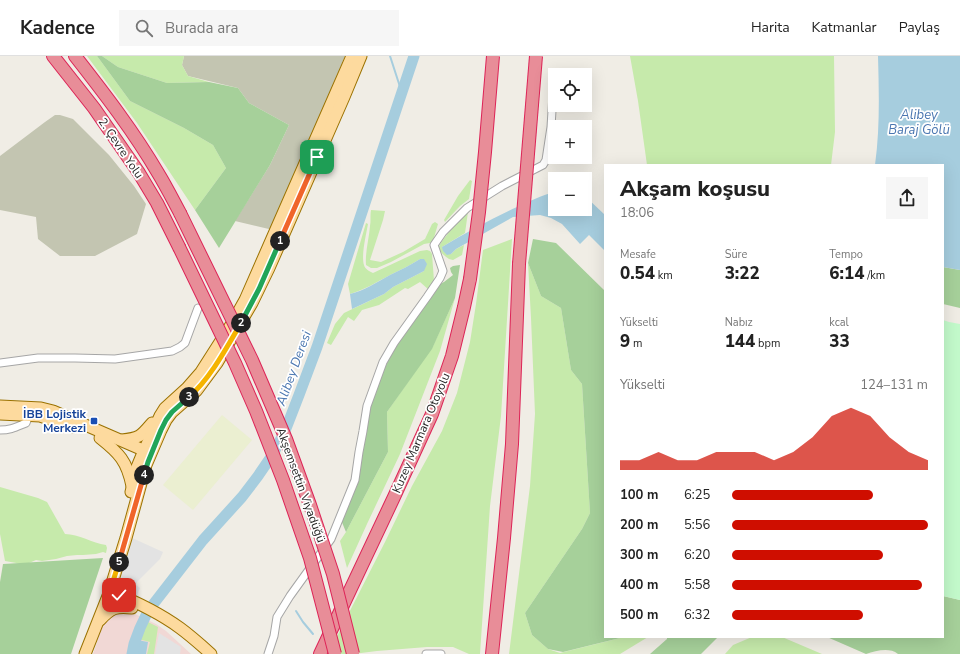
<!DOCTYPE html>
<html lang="tr">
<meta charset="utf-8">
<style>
body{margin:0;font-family:"Nunito Sans",sans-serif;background:#f6f6f6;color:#222;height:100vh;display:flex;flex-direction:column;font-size:15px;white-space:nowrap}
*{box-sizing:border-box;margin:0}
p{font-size:13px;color:#767676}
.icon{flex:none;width:22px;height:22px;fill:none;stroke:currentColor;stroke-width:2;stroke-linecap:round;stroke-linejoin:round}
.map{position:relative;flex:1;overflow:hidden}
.side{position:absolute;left:604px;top:108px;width:340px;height:474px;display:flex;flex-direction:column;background:#fff;border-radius:0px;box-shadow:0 4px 16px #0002}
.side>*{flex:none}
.controls{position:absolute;left:548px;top:12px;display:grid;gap:8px}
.controls a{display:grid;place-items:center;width:44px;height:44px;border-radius:0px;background:#fff;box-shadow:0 4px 16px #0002;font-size:20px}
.pin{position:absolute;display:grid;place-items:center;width:34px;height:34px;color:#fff;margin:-17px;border-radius:8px;box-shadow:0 2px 6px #0006}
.km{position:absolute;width:20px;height:20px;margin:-10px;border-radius:50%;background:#222;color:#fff;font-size:11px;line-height:20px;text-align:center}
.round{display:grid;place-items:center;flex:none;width:42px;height:42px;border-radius:0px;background:#f6f6f6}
.overview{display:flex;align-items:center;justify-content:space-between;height:68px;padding:0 16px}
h1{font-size:22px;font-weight:800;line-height:30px}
.figures{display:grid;grid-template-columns:repeat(3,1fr);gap:6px;height:68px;padding:4px 16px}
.figures div{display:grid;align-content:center}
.figures b{font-size:17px;font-weight:800}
.figures small{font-size:11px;font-weight:400}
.figures p{font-size:11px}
.chart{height:112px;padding:8px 16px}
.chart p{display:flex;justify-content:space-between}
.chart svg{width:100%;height:72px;margin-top:4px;fill:#cf0e00;opacity:.7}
ul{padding:0 16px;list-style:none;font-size:13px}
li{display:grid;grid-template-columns:64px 48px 1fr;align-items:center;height:30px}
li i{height:10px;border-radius:5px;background:#cf0e00}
header{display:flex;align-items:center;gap:24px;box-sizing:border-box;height:56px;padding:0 20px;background:#fff;border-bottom:1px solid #e0e0e0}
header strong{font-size:19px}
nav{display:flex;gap:22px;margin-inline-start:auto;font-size:14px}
.search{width:280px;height:36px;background:#f6f6f6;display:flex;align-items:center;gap:10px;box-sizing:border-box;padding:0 14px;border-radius:0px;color:#767676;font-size:15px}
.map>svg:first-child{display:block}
.commercial{fill:#f1d8d5}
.construction{fill:#c3c5b1}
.farmland{fill:#ebefd1}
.grass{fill:#c6eaab}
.forest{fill:#a6d09a}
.park{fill:#c3facb}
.parking{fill:#e3e3e3}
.water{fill:#a6cdde}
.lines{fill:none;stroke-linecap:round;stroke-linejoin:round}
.stream{stroke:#a6cdde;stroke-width:2}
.river{stroke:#a6cdde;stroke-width:11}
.street-casing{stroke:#a6a6a6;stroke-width:9}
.primary-casing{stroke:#9b7200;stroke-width:13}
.highway-casing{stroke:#dd2457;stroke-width:14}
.street{stroke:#fff;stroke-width:7}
.primary{stroke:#fdda9e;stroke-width:11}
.highway{stroke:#e88d98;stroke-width:12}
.highway-bridge-casing{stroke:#dd2457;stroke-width:14;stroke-linecap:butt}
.highway-bridge{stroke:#e88d98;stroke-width:12}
.split-1-casing{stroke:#fff;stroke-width:8}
.split-2-casing{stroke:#fff;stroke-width:8}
.split-3-casing{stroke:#fff;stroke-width:8}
.split-4-casing{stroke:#fff;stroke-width:8}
.split-5-casing{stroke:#fff;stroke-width:8}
.split-6-casing{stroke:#fff;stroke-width:8}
.split-1{stroke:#f0652b;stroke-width:5}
.split-2{stroke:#22a559;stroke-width:5}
.split-3{stroke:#f5b400;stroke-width:5}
.split-4{stroke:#22a559;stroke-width:5}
.split-5{stroke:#f0652b;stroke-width:5}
.split-6{stroke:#f5b400;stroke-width:5}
.transit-dot{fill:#1a4fb4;stroke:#fff;stroke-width:1.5}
.labels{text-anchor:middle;stroke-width:3.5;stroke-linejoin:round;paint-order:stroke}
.street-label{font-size:12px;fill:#1f1f1f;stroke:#fff}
.transit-label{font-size:12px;font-weight:bold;fill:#164399;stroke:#fff;text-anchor:end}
.water-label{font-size:13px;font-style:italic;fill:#4a76b0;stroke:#fff}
</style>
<header>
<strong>Kadence</strong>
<div class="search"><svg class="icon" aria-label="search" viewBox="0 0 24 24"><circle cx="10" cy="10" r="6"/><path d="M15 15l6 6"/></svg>Burada ara</div>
<nav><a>Harita</a><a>Katmanlar</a><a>Paylaş</a></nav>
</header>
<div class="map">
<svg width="960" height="598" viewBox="0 0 960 598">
<rect width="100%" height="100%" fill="#f0ede5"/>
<path class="commercial" d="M120,556L133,557L156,568L166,575L191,598H93L102,571L108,564L115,559Z"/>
<g class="construction">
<path d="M184,0H345L273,174L235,165L270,109L289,69L249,47L238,32L188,20L182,9Z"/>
<path d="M55,59H60L73,63L109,99L134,130L146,148L137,178L95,200H60L38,183L36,161L0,154V100L45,66Z"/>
</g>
<path class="farmland" d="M222,359L252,384L193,454L163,429Z"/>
<g class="grass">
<path d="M87,0H97L130,45L184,72L213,89L226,112L195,154L137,67Z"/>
<path d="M102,0H184L182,9L188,20L209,26L167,27L118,11Z"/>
<path d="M630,0H834L835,76L831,109H647L638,45Z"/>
<path d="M470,124L472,125L469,143L460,150L445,166L444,164L458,140Z"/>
<path d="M371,154L385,155L383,164L370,204L381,206L403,196L425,183L432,168L435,166L438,168L433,185L430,187L424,188L391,206L377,212H371L366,209C365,196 369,183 370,170C371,165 370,160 371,154Z"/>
<path d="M468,156L465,177L442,191L451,198L456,193L464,189L462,199L453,204L449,203C446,201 439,196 439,191C440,185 461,163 465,157Z"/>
<path d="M366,167L368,168C366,179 361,200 364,209C365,213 369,215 373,217L420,195L427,194L430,195L432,198L434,225L429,234L420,226L408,233L405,232L379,249L362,254L354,265L348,261L331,289L327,287L335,268L344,257L384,238L393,231L424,215L420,203C411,209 400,214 390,219C377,226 364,234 350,238L348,228Z"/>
<path d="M512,183L501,360L490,450L480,598H469L453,591H427L377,595L353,598H328L385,486L412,430L442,375L457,337L470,286L476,248L483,194Z"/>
<path d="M528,207L541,240L561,252L571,314L582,328L590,457L582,473L525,557L532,579L548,593L560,597L624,581H648L620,598H509L530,430L535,358L531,262Z"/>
<path d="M455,242L440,295L400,398L367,468L347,512L340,485L346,476L388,396L387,356L433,290Z"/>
<path d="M0,431L38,442L47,446L65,478C79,478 92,487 106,489L107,492L106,497L103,496L96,498L83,499H77L67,500L56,503L42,505L36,504L29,507L22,508L5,505L0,478Z"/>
<path d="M144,564L158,571L154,598H147L150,586L138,583Z"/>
<path d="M752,581H782L822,598H725L733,589Z"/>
</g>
<g class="forest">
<path d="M97,0H102L118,11L167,27L209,26L238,32L249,47L289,69L270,109L219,192L195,154L226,112L213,89L184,72L130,45Z"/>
<path d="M533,183L556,187L605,235V581H624L563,596L548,593L532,579L525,557L582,473L590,457L582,328L571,314L561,252L541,240L528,207Z"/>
<path d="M460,209L455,242L432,293L387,356L388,396L346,476L341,464L358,426L369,351L381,319L397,288L438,229L444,226L453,219L451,216L450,212L453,210Z"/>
<path d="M943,211L960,214V252L943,248Z"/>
<path d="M103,502L71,598H0V526L3,508Z"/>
<path d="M943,540L960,544V598H898C889,591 876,595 866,598L827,581H943Z"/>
<path d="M667,581H718L701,598H650L667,583Z"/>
</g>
<path class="park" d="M943,264L949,266L960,268V544L943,540Z"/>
<g class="parking">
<path d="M130,481L163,496L160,503L137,526L136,529L140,532L136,542L130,537L122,522L120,516Z"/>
<path d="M159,577L181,591L180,598H155Z"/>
</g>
<g class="water">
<path d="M878,0H960V214L943,211V109H875C880,73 879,36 878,0Z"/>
<path d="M555,136V153H585V140L605,159V195L589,179L580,188L562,168L551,162L540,159L513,161L456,193L451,198L447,199L443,195L442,191C467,176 491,163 517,151C530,145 542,139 555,136Z"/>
<path d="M420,203H424L427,208L424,215L393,231L384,238L352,253L350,238C364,235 377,226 390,219C400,214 411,209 420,203Z"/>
<path d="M137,584L148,586L146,598H134Z"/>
</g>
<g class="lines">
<g class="stream">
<path d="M390,0L402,37"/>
<path d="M296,555L303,566L313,578"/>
</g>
<path class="river" d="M132,598L134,588L140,572L148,555L203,484L242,441L258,420L273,398L285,375L299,339L317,291L414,0"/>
<defs>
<g id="street">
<path d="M0,307L38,302H75L115,303L172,295L180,291L185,287L198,252"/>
<path d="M0,374C11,374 16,371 26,367L29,359"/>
<path d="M268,598L274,580L277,561L290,540L331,483L355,424L359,396L363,375L367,350L383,306L394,287L427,241L440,222L443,215L434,189L443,176L467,152L502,130L543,109L546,104L551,71L554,22"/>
<path d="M426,598H441"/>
</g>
<g id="primary">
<path d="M0,350L41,352L53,355L150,397"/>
<path d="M0,358L40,360L73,371"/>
<path d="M100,382C119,397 127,405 132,430"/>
<path d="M122,384C140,382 141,380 152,367"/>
<path d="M131,436L137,411L142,399L160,360L165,352L187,332L201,316L231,269L245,244L352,0"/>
<path d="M110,535C132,544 161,558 180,572C191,580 201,589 211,598"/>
<path d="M100,564C111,552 116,550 132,552"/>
<path d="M85,598L108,540L126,482L146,409L161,374L166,364L172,356L197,334L217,307L252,247L269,212L344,41L361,0"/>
</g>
<g id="highway">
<path d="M53,0L94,52L139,117L157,147L179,191"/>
<path d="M75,0C104,37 134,76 158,117C166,130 173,144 180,157"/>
<path d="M320,598L394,441L432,358L452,300L464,251L470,223"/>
<path d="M492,598L504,482L512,388L519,208"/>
</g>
</defs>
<use href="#street" class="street-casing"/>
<use href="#primary" class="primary-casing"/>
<use href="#highway" class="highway-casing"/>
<use href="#street" class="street"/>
<use href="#primary" class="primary"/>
<use href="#highway" class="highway"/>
<defs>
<g id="highway-bridge">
<path d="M180,157L252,304L286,383L310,449L333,518L353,598"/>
<path d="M179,191L235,307L256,355L283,424L310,502L335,598"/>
<path d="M519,208L536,0"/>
<path d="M470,223L479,156L485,96L493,0"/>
</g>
</defs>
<use href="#highway-bridge" class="highway-bridge-casing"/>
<use href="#highway-bridge" class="highway-bridge"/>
</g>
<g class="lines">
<defs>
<path id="split-1" d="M280,185L317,101"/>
<path id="split-2" d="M241,267L259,233L280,185"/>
<path id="split-3" d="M189,341C210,323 227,291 241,267"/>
<path id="split-4" d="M144,419L148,406L161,374L166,364L172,356L189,341"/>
<path id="split-5" d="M119,506L144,419"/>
<path id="split-6" d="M119,506L110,535L119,539"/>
</defs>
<use href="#split-1" class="split-1-casing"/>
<use href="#split-2" class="split-2-casing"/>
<use href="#split-3" class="split-3-casing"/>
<use href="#split-4" class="split-4-casing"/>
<use href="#split-5" class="split-5-casing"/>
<use href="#split-6" class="split-6-casing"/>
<use href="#split-1" class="split-1"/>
<use href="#split-2" class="split-2"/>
<use href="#split-3" class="split-3"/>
<use href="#split-4" class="split-4"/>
<use href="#split-5" class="split-5"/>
<use href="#split-6" class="split-6"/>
</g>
<rect class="transit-dot" x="90" y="361" width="8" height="8" rx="2"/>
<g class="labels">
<g class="street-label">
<text transform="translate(121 92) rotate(56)" y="4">2. Çevre Yolu</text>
<text transform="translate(421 377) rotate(-67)" y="4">Kuzey Marmara Otoyolu</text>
<text transform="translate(301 429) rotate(70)" y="4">Akşemsettin Viyadüğü</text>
</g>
<g class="transit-label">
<text x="86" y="362">İBB Lojistik<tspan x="86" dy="14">Merkezi</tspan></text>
</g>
<g class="water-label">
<text x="919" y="63">Alibey<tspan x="919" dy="15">Baraj Gölü</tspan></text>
<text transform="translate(293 312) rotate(-70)" y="5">Alibey Deresi</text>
</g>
</g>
</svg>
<div class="controls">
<a><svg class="icon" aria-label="locate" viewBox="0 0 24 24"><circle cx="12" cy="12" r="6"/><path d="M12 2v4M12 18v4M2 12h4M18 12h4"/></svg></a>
<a>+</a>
<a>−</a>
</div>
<div class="pin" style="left:317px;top:101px;background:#1e9e55"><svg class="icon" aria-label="arrive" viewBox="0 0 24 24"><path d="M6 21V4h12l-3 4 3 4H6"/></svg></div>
<div class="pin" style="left:119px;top:539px;background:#d93025"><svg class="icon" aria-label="check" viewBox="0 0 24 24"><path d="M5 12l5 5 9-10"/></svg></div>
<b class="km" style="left:280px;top:185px">1</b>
<b class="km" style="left:241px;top:267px">2</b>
<b class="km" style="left:189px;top:341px">3</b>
<b class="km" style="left:144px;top:419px">4</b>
<b class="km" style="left:119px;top:506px">5</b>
<section class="side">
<div class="overview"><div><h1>Akşam koşusu</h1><p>18:06</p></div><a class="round"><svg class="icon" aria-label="share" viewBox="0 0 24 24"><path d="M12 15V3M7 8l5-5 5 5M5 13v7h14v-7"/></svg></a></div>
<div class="figures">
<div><p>Mesafe</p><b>0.54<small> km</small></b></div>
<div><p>Süre</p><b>3:22</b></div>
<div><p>Tempo</p><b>6:14<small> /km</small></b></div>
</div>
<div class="figures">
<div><p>Yükselti</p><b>9<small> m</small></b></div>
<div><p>Nabız</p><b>144<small> bpm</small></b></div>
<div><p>kcal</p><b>33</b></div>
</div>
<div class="chart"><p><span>Yükselti</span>124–131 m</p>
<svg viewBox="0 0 160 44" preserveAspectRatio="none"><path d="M0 44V38L10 38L20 33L30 38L40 38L50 33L60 33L70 33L80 38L90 33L100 24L110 11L120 6L130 11L140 24L150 33L160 38V44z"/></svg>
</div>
<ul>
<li><b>100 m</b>6:25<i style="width:72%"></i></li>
<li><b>200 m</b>5:56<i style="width:100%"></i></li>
<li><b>300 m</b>6:20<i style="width:77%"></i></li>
<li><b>400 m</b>5:58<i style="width:97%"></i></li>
<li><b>500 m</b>6:32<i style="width:67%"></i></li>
</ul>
</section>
</div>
